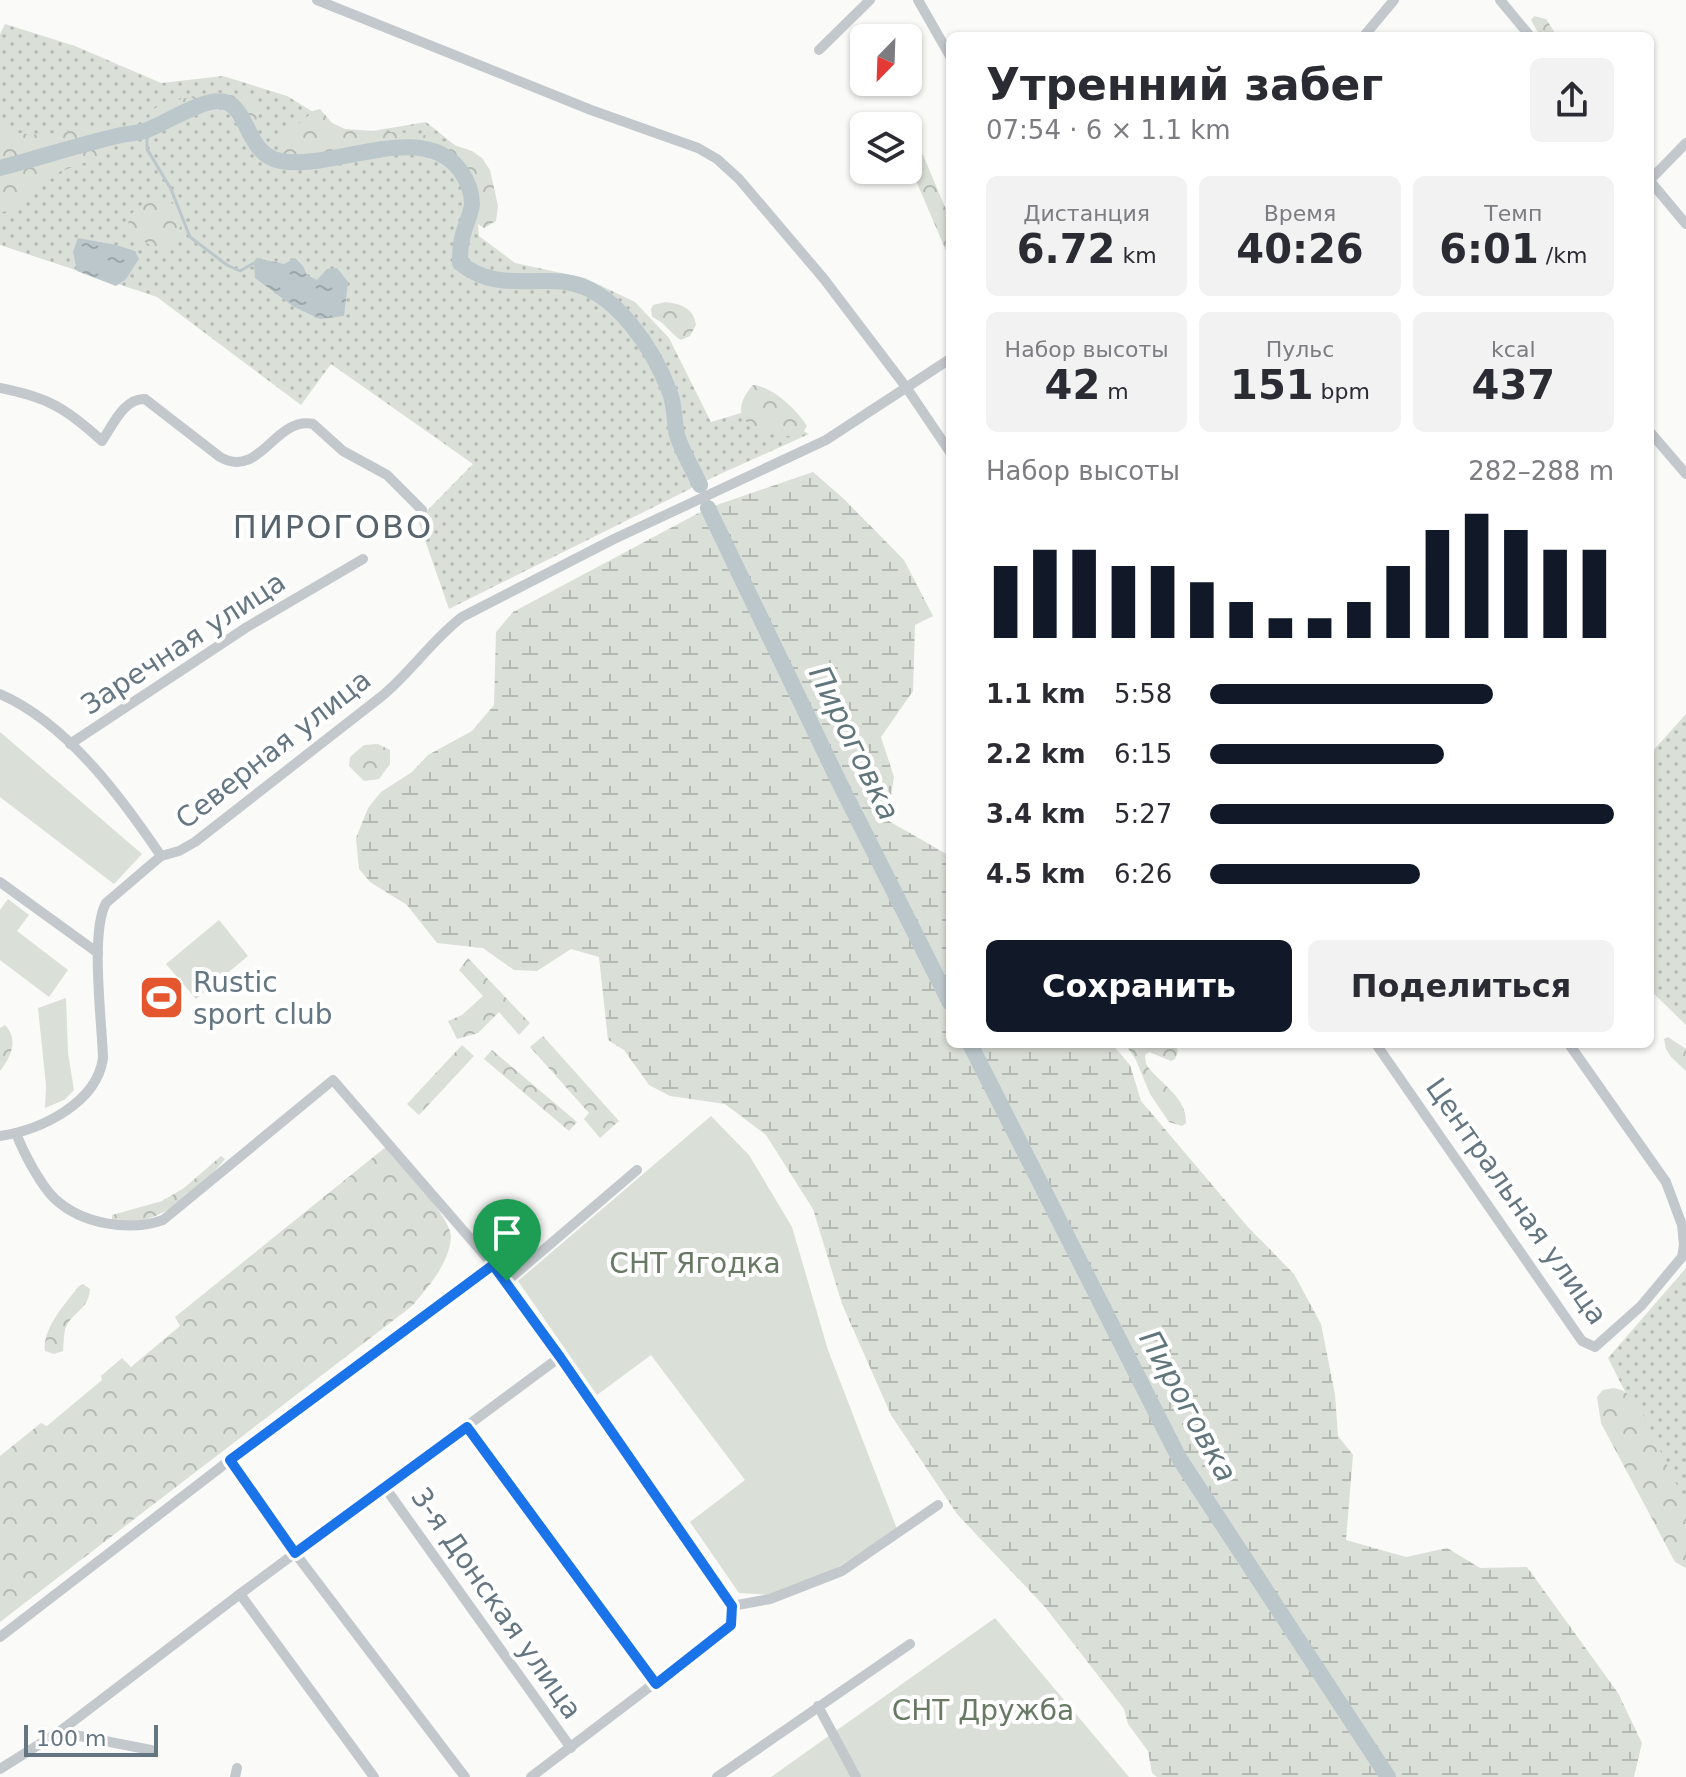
<!DOCTYPE html>
<html lang="ru">
<meta charset="utf-8">
<style>
body{margin:0;font-family:"DejaVu Sans",sans-serif;background:#f2f2f3;color:#2b2b33;height:100vh;display:flex;flex-direction:column;font-size:30px;white-space:nowrap}
*{box-sizing:border-box;margin:0}
p{font-size:26px;color:#7c7c81}
.icon{flex:none;width:44px;height:44px;fill:none;stroke:currentColor;stroke-width:2;stroke-linecap:round;stroke-linejoin:round}
.map{position:relative;flex:1;overflow:hidden}
.side{position:absolute;left:946px;top:32px;width:708px;height:1016px;display:flex;flex-direction:column;background:#fff;border-radius:12px;box-shadow:0 2px 6px #0004}
.side>*{flex:none}
.needle{width:52px;rotate:203deg}
.controls{position:absolute;left:850px;top:24px;display:grid;gap:16px}
.controls a{display:grid;place-items:center;width:72px;height:72px;border-radius:12px;background:#fff;box-shadow:0 2px 6px #0004;font-size:40px}
.scale{position:absolute;left:24px;bottom:20px;width:134px;box-sizing:border-box;padding-left:8px;border:4px solid #657683;border-top:0;font-size:22px;line-height:28px;white-space:nowrap;color:#657683;-webkit-text-stroke:6px #fff;paint-order:stroke}
.pin{position:absolute;display:grid;place-items:center;width:68px;height:68px;color:#fff;margin:-82px -34px;border-radius:50% 50% 50% 0;rotate:-45deg;box-shadow:0 0 8px #0007}
.pin .icon{rotate:45deg}
.round{display:grid;place-items:center;flex:none;width:84px;height:84px;border-radius:12px;background:#f2f2f3}
.head{display:flex;align-items:center;justify-content:space-between;height:136px;padding:0 40px}
h1{font-size:44px;font-weight:600;line-height:60px}
.metrics{display:grid;grid-template-columns:repeat(3,1fr);gap:12px;height:136px;padding:8px 40px}
.metrics div{display:grid;align-content:center;border-radius:12px;background:#f2f2f3;text-align:center}
.metrics b{font-size:40px;font-weight:600}
.metrics small{font-size:22px;font-weight:400}
.metrics p{font-size:22px}
.chart{height:224px;padding:16px 40px}
.chart p{display:flex;justify-content:space-between}
.chart svg{width:100%;height:144px;margin-top:8px;stroke:#111827;stroke-width:6}
.cta{display:flex;gap:16px;margin-top:auto;padding:16px 40px}
.cta a{flex:1;height:92px;border-radius:12px;background:#111827;color:#fff;font-size:32px;font-weight:600;line-height:92px;text-align:center}
.cta a+a{background:#f2f2f3;color:#2b2b33}
ul{padding:0 40px;list-style:none;font-size:26px}
li{display:grid;grid-template-columns:128px 96px 1fr;align-items:center;height:60px}
li i{height:20px;border-radius:10px;background:#111827}
.map>svg:first-child{display:block}
.grass{fill:url(#grass-dots)}
.forest{fill:url(#forest-crowns)}
.wetland{fill:url(#wetland-marsh)}
.green{fill:#dadfd7}
.water{fill:url(#water-ripples)}
.lines{fill:none;stroke-linecap:round;stroke-linejoin:round}
.stream{stroke:#bbc7cb;stroke-width:3}
.river{stroke:#bbc7cb;stroke-width:16}
.minor{stroke:#c3c8cc;stroke-width:10}
.route-casing{stroke:#fff;stroke-width:16}
.route{stroke:#1a73e8;stroke-width:10}
.labels{text-anchor:middle;stroke-width:8;stroke-linejoin:round;paint-order:stroke}
.street-label{font-size:28px;fill:#657683;stroke:#fff}
.poi-label{font-size:28px;fill:#657683;stroke:#fff;text-anchor:start}
.park-label{font-size:28px;fill:#687a64;stroke:#fff}
.water-label{font-size:30px;font-style:italic;fill:#60757c;stroke:#fff}
.quarter-label{font-size:32px;letter-spacing:2px;fill:#57646e;stroke:#fff}
</style>
<div class="map">
<svg width="1686" height="1777" viewBox="0 0 1686 1777">
<defs>
<pattern id="grass-dots" width="8" height="8" patternUnits="userSpaceOnUse" patternTransform="scale(2)"><rect width="8" height="8" fill="#dadfd7"/><path d="M2 2h.1M6 6h.1" fill="none" stroke="#b4b9b4" stroke-width="1.8" stroke-linecap="round"/></pattern>
<pattern id="forest-crowns" width="20" height="18" patternUnits="userSpaceOnUse" patternTransform="scale(2)"><rect width="20" height="18" fill="#dadfd7"/><path d="M2 6a3 3 0 1 1 6 0M12 15a3 3 0 1 1 6 0" fill="none" stroke="#b4b9b4"/></pattern>
<pattern id="wetland-marsh" width="20" height="14" patternUnits="userSpaceOnUse" patternTransform="scale(2)"><rect width="20" height="14" fill="#dadfd7"/><path d="M1 5h8M5 5V1M11 12h8M15 12V8" fill="none" stroke="#b4b9b4"/></pattern>
<pattern id="water-ripples" width="26" height="14" patternUnits="userSpaceOnUse" patternTransform="scale(2)"><rect width="26" height="14" fill="#bbc7cb"/><path d="M2 4q2-2 4 0t4 0M15 11q2-2 4 0t4 0" fill="none" stroke="#9ca6aa"/></pattern>
</defs>
<rect width="100%" height="100%" fill="#fafaf8"/>
<g class="grass">
<path d="M5,24L75,46L161,83L223,76L287,96L323,118L331,138L426,122L472,159L479,236L515,263L585,278L635,302L669,338L711,422L761,407L809,434L718,475L449,609L418,520L473,464L331,364L301,405L157,297L0,245V34Z"/>
<path d="M1686,714V1025L1650,990V754Z"/>
<path d="M1686,1268V1512L1608,1358Z"/>
</g>
<g class="forest">
<path d="M1534,16L1546,19L1557,36H1540L1531,20Z"/>
<path d="M211,92C230,94 256,92 259,116L257,119L248,121C239,117 230,106 220,106C195,104 175,138 149,126L150,112L161,104Z"/>
<path d="M320,109L332,123L345,129L421,134L472,151L482,158L490,170L498,206L496,221L484,228L469,218L468,204L474,184C437,117 370,153 313,156C303,157 292,158 282,156L278,141L281,131L302,122L313,111Z"/>
<path d="M0,126C38,145 65,126 103,128L108,136V145L100,157L59,172L20,206L0,213Z"/>
<path d="M908,137L923,155L950,219V260L908,162Z"/>
<path d="M154,201L177,204L183,211C182,228 176,242 160,249C127,237 112,215 154,201Z"/>
<path d="M666,302C681,304 694,308 696,325L690,336L681,340C668,332 668,324 652,317L651,309L653,305Z"/>
<path d="M753,385C772,386 797,410 807,426L801,436C771,438 717,425 753,385Z"/>
<path d="M378,744L390,750V764L379,779L364,781L349,766L350,757L364,745Z"/>
<path d="M468,958L530,1023L519,1035L499,1012L478,1033L457,1039L448,1021L462,1015L483,996L459,970Z"/>
<path d="M5,1025C19,1039 11,1057 0,1071V1028Z"/>
<path d="M543,1036L619,1121L600,1138L584,1119L589,1113L530,1047Z"/>
<path d="M1668,1037L1686,1049V1071L1671,1057L1666,1049L1664,1039Z"/>
<path d="M1125,1044H1175L1178,1051L1175,1059L1171,1061L1149,1052L1145,1055L1146,1064C1159,1084 1187,1096 1186,1123L1182,1126L1169,1122L1150,1094L1136,1060Z"/>
<path d="M462,1045L474,1056L419,1115L407,1104Z"/>
<path d="M492,1050L577,1122L569,1131L484,1059Z"/>
<path d="M387,1146C401,1163 451,1218 451,1236C450,1263 428,1287 412,1306L0,1622V1456L41,1423L47,1426L102,1380L101,1376L122,1358L131,1367L180,1326L175,1317Z"/>
<path d="M221,1156L225,1159C201,1189 152,1233 112,1220V1215L162,1201L184,1188Z"/>
<path d="M83,1284L90,1289C89,1307 77,1310 68,1323C63,1330 64,1342 63,1351L54,1354L45,1351C42,1328 66,1303 79,1286Z"/>
<path d="M1613,1388L1622,1390L1637,1401L1673,1478L1686,1501V1568L1675,1562L1601,1423L1597,1397L1603,1390Z"/>
</g>
<path class="wetland" d="M813,472L844,499L904,560L933,616L915,625L913,691L881,737L894,777L887,820L950,856V1044H1112L1130,1065L1141,1101L1247,1226L1294,1274L1321,1324L1335,1394L1338,1436L1353,1455L1346,1540L1406,1557L1447,1548L1480,1568L1527,1567L1618,1693L1642,1743L1634,1777H1157L1152,1773L1148,1751L1128,1724L1124,1709L1045,1607L957,1514L891,1415L842,1304L813,1209L766,1135L725,1104L670,1096L649,1085L624,1050L608,1040L599,957L571,949L537,971L514,970L483,948L437,943L407,905L370,882L359,869L356,838L368,808L381,792L412,772L428,755L472,731L494,705L496,632L513,612L708,508Z"/>
<g class="green">
<path d="M0,732L142,854L114,884L0,797Z"/>
<path d="M8,899L29,915L17,931L68,970L49,997L0,960V910Z"/>
<path d="M219,920L248,956L196,999L166,964Z"/>
<path d="M66,998L68,1053L74,1090L64,1100L45,1108L46,1085L38,1008Z"/>
<path d="M711,1116L749,1155L792,1227L828,1350L897,1529L835,1569L770,1595L739,1593L690,1522L745,1480L651,1355L597,1395L518,1281Z"/>
<path d="M995,1618L1129,1777H771Z"/>
</g>
<g class="water">
<path d="M78,238L116,245L135,251L139,259L126,279L116,286L77,271L73,252Z"/>
<path d="M256,258L284,264L295,258L303,266L307,275L317,280L327,269L337,268L348,282L344,316L320,319L294,307L255,278L254,263Z"/>
</g>
<g class="lines">
<path class="stream" d="M143,132L147,137V149L171,189L190,237L227,265L240,271L254,263"/>
<g class="river">
<path d="M0,168C39,158 78,145 117,136C127,133 137,134 147,130C166,123 206,96 225,102C249,108 246,155 281,161C334,171 421,119 460,170C467,180 472,191 472,204C471,215 464,227 462,239C460,246 460,255 460,263C494,290 525,278 565,282C615,288 654,350 670,393C675,406 674,422 677,435C682,452 693,469 700,485"/>
<path d="M708,508L840,784L950,1003"/>
<path d="M970,1044L1179,1458L1388,1777"/>
</g>
<g class="minor">
<path d="M317,0L591,110L698,148L717,159L739,179L824,279L906,387L950,452"/>
<path d="M918,0L950,56"/>
<path d="M1500,0L1530,36"/>
<path d="M1364,36L1394,0"/>
<path d="M819,50L870,0"/>
<path d="M1650,180L1686,143"/>
<path d="M1650,181L1686,224"/>
<path d="M0,388C47,397 66,408 102,441C113,425 124,398 145,399L220,457C260,480 275,416 313,424L343,451L387,475L422,510"/>
<path d="M1650,432L1686,474"/>
<path d="M0,694C67,723 121,797 161,856"/>
<path d="M70,744L247,627L363,559"/>
<path d="M0,882L98,953"/>
<path d="M1376,1044L1582,1341L1595,1347L1641,1306L1682,1257L1684,1245L1682,1225L1666,1182L1569,1044"/>
<path d="M16,1133C23,1152 41,1186 55,1199C82,1224 129,1232 163,1220L333,1080L507,1281L637,1170"/>
<path d="M0,1136C41,1130 97,1103 103,1058C102,1022 90,932 106,903L161,856L179,851L195,842L382,696C411,672 432,640 462,617L614,539L826,440L950,359"/>
<path d="M507,1281L732,1606"/>
<path d="M467,1427L656,1684"/>
<path d="M230,1460L295,1553L465,1777"/>
<path d="M384,1486L571,1748"/>
<path d="M240,1594L374,1777"/>
<path d="M0,1637L230,1460L493,1265"/>
<path d="M818,1706L856,1777"/>
<path d="M59,1732L151,1750"/>
<path d="M0,1769L59,1732L240,1594L560,1357"/>
<path d="M235,1777L237,1768"/>
<path d="M531,1777L731,1625L732,1606L770,1599L842,1571L938,1505"/>
<path d="M717,1777L910,1644"/>
</g>
</g>
<g class="lines">
<defs>
<path id="route" d="M493,1265L560,1357L732,1606L731,1625L656,1684L467,1427L295,1553L230,1460Z"/>
</defs>
<use href="#route" class="route-casing"/>
<use href="#route" class="route"/>
</g>
<defs>
<symbol id="stadium-square" viewBox="-11 -11 22 22"><rect x="-9" y="-9" width="18" height="18" rx="4" fill="#e4572e" stroke="#fff"/><path d="M0-5a6.5 5 0 1 0 0 10a6.5 5 0 1 0 0-10ZM-3.5-1.8h7v3.6h-7Z" fill="#fff"/></symbol>
</defs>
<g fill-rule="evenodd">
<use href="#stadium-square" x="136" y="972" width="51" height="51"/>
</g>
<g class="labels">
<g class="street-label">
<text transform="translate(183 643) rotate(-33)" y="10">Заречная улица</text>
<text transform="translate(273 749) rotate(-38)" y="10">Северная улица</text>
<text transform="translate(1517 1201) rotate(55)" y="10">Центральная улица</text>
<text transform="translate(497 1603) rotate(55)" y="10">3-я Донская улица</text>
</g>
<g class="poi-label">
<text x="193" y="992">Rustic<tspan x="193" dy="32">sport club</tspan></text>
</g>
<g class="park-label">
<text x="695" y="1273">СНТ Ягодка</text>
<text x="983" y="1720">СНТ Дружба</text>
</g>
<g class="water-label">
<text transform="translate(854 743) rotate(64)" y="10">Пироговка</text>
<text transform="translate(1188 1406) rotate(61)" y="10">Пироговка</text>
</g>
<g class="quarter-label">
<text x="333" y="538">ПИРОГОВО</text>
</g>
</g>
</svg>
<div class="controls">
<a><svg class="needle" viewBox="-14 -14 28 28"><path d="M0-13l5 13h-10z" fill="#e53935"/><path d="M0 13l5-13h-10z" fill="#7c7c81"/></svg></a>
<a><svg class="icon" aria-label="layers" viewBox="0 0 24 24"><path d="M12 4l9 5-9 5-9-5zM3 14l9 5 9-5"/></svg></a>
</div>
<div class="scale">100 m</div>
<div class="pin" style="left:507px;top:1281px;background:#1e9e55"><svg class="icon" aria-label="arrive" viewBox="0 0 24 24"><path d="M6 21V4h12l-3 4 3 4H6"/></svg></div>
<section class="side">
<div class="head"><div><h1>Утренний забег</h1><p>07:54 · 6 × 1.1 km</p></div><a class="round"><svg class="icon" aria-label="share" viewBox="0 0 24 24"><path d="M12 15V3M7 8l5-5 5 5M5 13v7h14v-7"/></svg></a></div>
<div class="metrics">
<div><p>Дистанция</p><b>6.72<small> km</small></b></div>
<div><p>Время</p><b>40:26</b></div>
<div><p>Темп</p><b>6:01<small> /km</small></b></div>
</div>
<div class="metrics">
<div><p>Набор высоты</p><b>42<small> m</small></b></div>
<div><p>Пульс</p><b>151<small> bpm</small></b></div>
<div><p>kcal</p><b>437</b></div>
</div>
<div class="chart"><p><span>Набор высоты</span>282–288 m</p>
<svg viewBox="0 0 160 44" preserveAspectRatio="none"><path d="M5 44V22M15 44V17M25 44V17M35 44V22M45 44V22M55 44V27M65 44V33M75 44V38M85 44V38M95 44V33M105 44V22M115 44V11M125 44V6M135 44V11M145 44V17M155 44V17"/></svg>
</div>
<ul>
<li><b>1.1 km</b>5:58<i style="width:70%"></i></li>
<li><b>2.2 km</b>6:15<i style="width:58%"></i></li>
<li><b>3.4 km</b>5:27<i style="width:100%"></i></li>
<li><b>4.5 km</b>6:26<i style="width:52%"></i></li>
</ul>
<div class="cta"><a>Сохранить</a><a>Поделиться</a></div>
</section>
</div>
